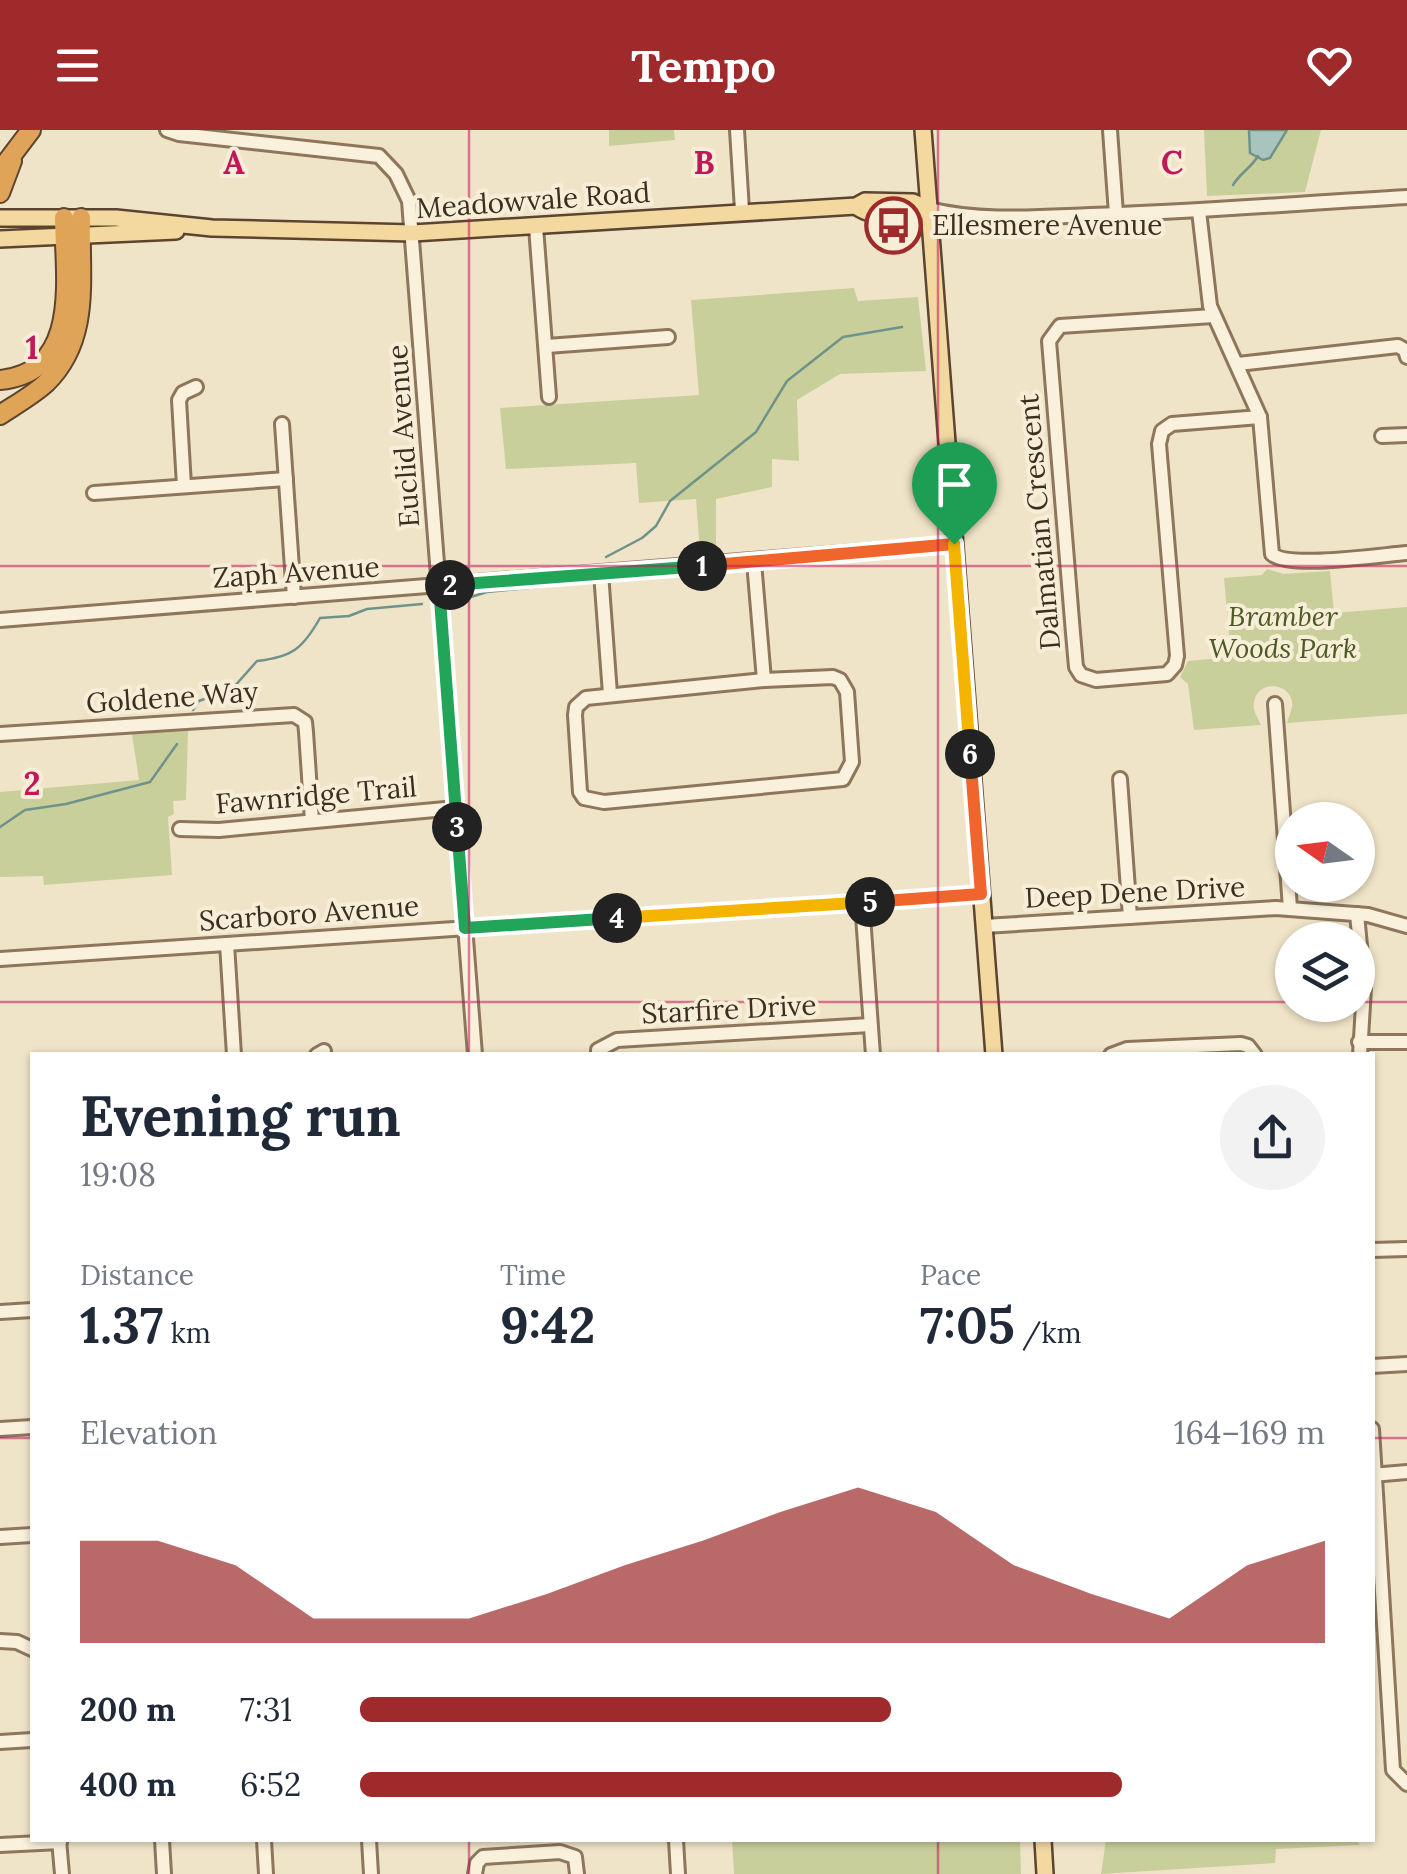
<!DOCTYPE html>
<meta charset="utf-8">
<style>
body{margin:0;font-family:Lora,serif;background:#f2f2f3;color:#1f2937;height:100vh;display:flex;flex-direction:column;font-size:38px;white-space:nowrap}
*{box-sizing:border-box;margin:0}
p{font-size:32px;color:#747a83}
.icon{flex:none;width:55px;height:55px;fill:none;stroke:currentColor;stroke-width:2;stroke-linecap:round;stroke-linejoin:round}
.map{position:relative;flex:1;overflow:hidden}
.panel{position:absolute;left:30px;top:922px;width:1345px;height:790px;display:flex;flex-direction:column;background:#fff;border-radius:0px;box-shadow:0 2px 8px #0004}
.panel>*{flex:none}
.needle{width:65px;rotate:284deg}
.tools{position:absolute;left:1275px;top:672px;display:grid;gap:20px}
.tools a{display:grid;place-items:center;width:100px;height:100px;border-radius:50%;background:#fff;box-shadow:0 2px 8px #0004;font-size:50px}
.pin{position:absolute;display:grid;place-items:center;width:85px;height:85px;color:#fff;margin:-102px -42px;border-radius:50% 50% 50% 0;rotate:-45deg;box-shadow:0 0 10px #0007}
.pin .icon{rotate:45deg}
.km{position:absolute;width:50px;height:50px;margin:-25px;border-radius:50%;background:#222;color:#fff;font-size:28px;line-height:50px;text-align:center}
.round{display:grid;place-items:center;flex:none;width:105px;height:105px;border-radius:52px;background:#f2f2f3}
.summary{display:flex;align-items:center;justify-content:space-between;height:170px;padding:0 50px}
h1{font-size:55px;font-weight:700;line-height:75px}
.figures{display:grid;grid-template-columns:repeat(3,1fr);gap:15px;height:170px;padding:10px 50px}
.figures div{display:grid;align-content:center}
.figures b{font-size:50px;font-weight:700}
.figures small{font-size:28px;font-weight:400}
.figures p{font-size:28px}
.chart{height:280px;padding:20px 50px}
.chart p{display:flex;justify-content:space-between}
.chart svg{width:100%;height:180px;margin-top:10px;fill:#9e2a2b;opacity:.7}
ul{padding:0 50px;list-style:none;font-size:32px}
li{display:grid;grid-template-columns:160px 120px 1fr;align-items:center;height:75px}
li i{height:25px;border-radius:12px;background:#9e2a2b}
header{display:flex;justify-content:space-between;align-items:center;height:130px;padding:0 50px;background:#9e2a2b;color:#fff;font-size:45px;font-weight:700}
.map>svg:first-child{display:block}
.green{fill:#c9cf9b}
.water{fill:#a9c4bc;stroke:#6f938a;stroke-width:2.5}
.lines{fill:none;stroke-linecap:round;stroke-linejoin:round}
.stream{stroke:#6f938a;stroke-width:2.5}
.minor-casing{stroke:#8d765c;stroke-width:18}
.major-casing{stroke:#5b4430;stroke-width:20}
.highway-casing{stroke:#5b4430;stroke-width:22}
.minor{stroke:#faf1dc;stroke-width:12}
.major{stroke:#f3d9a0;stroke-width:15}
.highway{stroke:#e0a458;stroke-width:18}
.split-1-casing{stroke:#fff;stroke-width:20}
.split-2-casing{stroke:#fff;stroke-width:20}
.split-3-casing{stroke:#fff;stroke-width:20}
.split-4-casing{stroke:#fff;stroke-width:20}
.split-5-casing{stroke:#fff;stroke-width:20}
.split-6-casing{stroke:#fff;stroke-width:20}
.split-7-casing{stroke:#fff;stroke-width:20}
.split-1{stroke:#f0652b;stroke-width:12}
.split-2{stroke:#22a559;stroke-width:12}
.split-3{stroke:#22a559;stroke-width:12}
.split-4{stroke:#22a559;stroke-width:12}
.split-5{stroke:#f5b400;stroke-width:12}
.split-6{stroke:#f0652b;stroke-width:12}
.split-7{stroke:#f5b400;stroke-width:12}
.grid{fill:none;stroke:#c2185b;stroke-width:2.5;stroke-opacity:0.55}
.labels{text-anchor:middle;stroke-width:8;stroke-linejoin:round;paint-order:stroke}
.street-label{font-size:28px;fill:#3d2e20;stroke:#f7eed8}
.poi-label{font-size:28px;fill:#3d2e20;stroke:#f7eed8;text-anchor:start}
.park-label{font-size:28px;font-style:italic;fill:#4d5a26;stroke:#f7eed8}
.grid-label{font-size:32px;text-anchor:middle;font-weight:bold;fill:#c2185b;stroke:#f7eed8;stroke-width:8;stroke-linejoin:round;paint-order:stroke}
</style>
<header><svg class="icon" aria-label="menu" viewBox="0 0 24 24"><path d="M4 6h16M4 12h16M4 18h16"/></svg>Tempo<svg class="icon" aria-label="heart" viewBox="0 0 24 24"><path d="M12 20l-8-8c-3-5 5-10 8-4 3-6 11-1 8 4z"/></svg></header>
<div class="map">
<svg width="1407" height="1744" viewBox="0 0 1407 1744">
<rect width="100%" height="100%" fill="#f0e4c8"/>
<g class="green">
<path d="M609,0H674L675,10L609,16Z"/>
<path d="M1204,0H1321L1305,62L1207,66Z"/>
<path d="M854,158L858,171L918,167L926,241L840,244L797,270L799,331L772,329V357L716,369V423L700,422L696,369L639,373L636,333L506,339L500,278L699,265L691,170Z"/>
<path d="M1267,439L1284,444L1330,441L1334,483L1407,477V584L1287,593C1288,588 1291,583 1292,577C1295,553 1258,548 1254,572C1252,580 1258,588 1261,595L1194,600L1188,554L1180,547L1188,531L1231,527L1224,448L1262,445Z"/>
<path d="M188,601L186,670L173,671L174,684L168,687L172,745L44,755L43,746L0,747V662L139,650L132,604Z"/>
<path d="M732,1710H1020L1021,1744H734Z"/>
<path d="M1106,1710H1356L1360,1715L1276,1719L1275,1733L1101,1744Z"/>
</g>
<path class="water" d="M1249,0H1287L1270,28L1263,30L1250,23Z"/>
<g class="lines">
<g class="stream">
<path d="M1233,55C1240,43 1251,38 1258,26"/>
<path d="M606,427L642,408L656,396L670,371L756,302L787,251L843,207L902,197"/>
<path d="M458,471L487,462L578,453"/>
<path d="M193,580L199,571L233,558L257,531C293,527 303,518 320,488L349,486L367,479L422,474"/>
<path d="M0,697L25,680L66,674L150,652L177,614"/>
</g>
<defs>
<g id="minor">
<path d="M167,0L179,4L379,26L396,44L409,71L475,925"/>
<path d="M737,0L742,80"/>
<path d="M1110,0L1116,84"/>
<path d="M929,79C981,92 1037,87 1090,85C1196,82 1301,73 1407,67"/>
<path d="M1199,81L1210,176L1260,287L1272,424C1288,439 1381,425 1407,423"/>
<path d="M536,97L549,267"/>
<path d="M1213,186L1060,196L1049,211L1073,503L1076,537L1081,545L1096,550L1167,544L1175,535L1177,526L1159,314L1162,301L1172,294L1260,287"/>
<path d="M547,216L668,207"/>
<path d="M1238,234L1398,216L1405,220L1407,227"/>
<path d="M282,294L294,467"/>
<path d="M1382,306L1407,305"/>
<path d="M184,356L179,270L183,263L196,257"/>
<path d="M94,363L286,349"/>
<path d="M754,432L764,550"/>
<path d="M601,443L610,564"/>
<path d="M0,490L954,414"/>
<path d="M833,547L840,550L847,562L852,632L843,649L604,672L584,668L580,662L575,585L576,577L586,568L764,550Z"/>
<path d="M1275,574L1290,778"/>
<path d="M0,604L294,585L305,592L306,602L312,691"/>
<path d="M1120,649L1130,787"/>
<path d="M180,699L219,700L456,678"/>
<path d="M862,772L873,925"/>
<path d="M1357,784L1364,858L1360,925"/>
<path d="M984,796L1276,778L1368,785L1407,796"/>
<path d="M227,814L234,925"/>
<path d="M0,829L981,764"/>
<path d="M1359,912H1407"/>
<path d="M317,925L324,921"/>
<path d="M598,925V920L617,910L870,895"/>
<path d="M1111,925L1127,919L1241,914L1248,916L1255,925"/>
<path d="M1372,1120L1407,1119"/>
<path d="M0,1182L32,1180"/>
<path d="M1372,1236L1407,1234"/>
<path d="M0,1299L32,1297"/>
<path d="M1372,1299L1393,1640L1407,1654"/>
<path d="M1372,1345L1407,1342"/>
<path d="M0,1407L32,1405"/>
<path d="M0,1511L17,1512L32,1519"/>
<path d="M0,1612L32,1610"/>
<path d="M59,1710L62,1744"/>
<path d="M162,1710L164,1744"/>
<path d="M264,1710L266,1744"/>
<path d="M369,1710L371,1744"/>
<path d="M676,1710L678,1744"/>
<path d="M0,1715L60,1712"/>
<path d="M475,1744L477,1733L483,1727L560,1722L575,1727L577,1744"/>
</g>
<g id="major">
<path d="M923,0L994,925"/>
<path d="M856,76C870,88 907,89 922,79"/>
<path d="M0,88H116L212,98L413,103L856,76L865,71L913,72L929,79"/>
<path d="M0,109L176,101"/>
<path d="M1043,1710L1045,1744"/>
</g>
<g id="highway">
<path d="M0,41L31,0"/>
<path d="M0,63L12,31"/>
<path d="M0,250C82,242 65,147 64,88"/>
<path d="M0,285C15,275 33,265 46,253C92,208 79,147 81,88"/>
</g>
</defs>
<use href="#minor" class="minor-casing"/>
<use href="#major" class="major-casing"/>
<use href="#highway" class="highway-casing"/>
<use href="#minor" class="minor"/>
<use href="#major" class="major"/>
<use href="#highway" class="highway"/>
</g>
<g class="lines">
<defs>
<path id="split-1" d="M702,436L954,414"/>
<path id="split-2" d="M450,455L702,436"/>
<path id="split-3" d="M450,455L439,456L457,697"/>
<path id="split-4" d="M457,697L465,798L617,788"/>
<path id="split-5" d="M617,788L870,772"/>
<path id="split-6" d="M870,772L981,764L970,624"/>
<path id="split-7" d="M954,414L970,624"/>
</defs>
<use href="#split-1" class="split-1-casing"/>
<use href="#split-2" class="split-2-casing"/>
<use href="#split-3" class="split-3-casing"/>
<use href="#split-4" class="split-4-casing"/>
<use href="#split-5" class="split-5-casing"/>
<use href="#split-6" class="split-6-casing"/>
<use href="#split-7" class="split-7-casing"/>
<use href="#split-1" class="split-1"/>
<use href="#split-2" class="split-2"/>
<use href="#split-3" class="split-3"/>
<use href="#split-4" class="split-4"/>
<use href="#split-5" class="split-5"/>
<use href="#split-6" class="split-6"/>
<use href="#split-7" class="split-7"/>
</g>
<path class="grid" d="M469,0V925M938,0V925M0,436H1407M0,872H1292M1358,872H1407M0,1308H32M1372,1308H1407M469,1710V1744M938,1710V1744"/>
<defs>
<symbol id="bus-ring" viewBox="-11 -11 22 22"><circle r="9.5" fill="#f7eed8" stroke="#9e2a2b" stroke-width="1.5"/><path d="M-5-6H5V4H4V6H2V4H-2V6H-4V4H-5ZM-3.5-4V0h7V-4ZM-3.5 1.2v1.5H-2V1.2ZM2 1.2v1.5H3.5V1.2Z" fill="#9e2a2b"/></symbol>
</defs>
<g fill-rule="evenodd">
<use href="#bus-ring" x="862" y="64" width="63" height="63"/>
</g>
<g class="labels">
<g class="street-label">
<text transform="translate(533 70) rotate(-4)" y="10">Meadowvale Road</text>
<text transform="translate(403 306) rotate(-94)" y="10">Euclid Avenue</text>
<text transform="translate(1039 392) rotate(-95)" y="10">Dalmatian Crescent</text>
<text transform="translate(296 442) rotate(-4)" y="10">Zaph Avenue</text>
<text transform="translate(172 567) rotate(-4)" y="10">Goldene Way</text>
<text transform="translate(316 665) rotate(-5)" y="10">Fawnridge Trail</text>
<text transform="translate(1135 762) rotate(-3)" y="10">Deep Dene Drive</text>
<text transform="translate(309 783) rotate(-4)" y="10">Scarboro Avenue</text>
<text transform="translate(729 879) rotate(-3)" y="10">Starfire Drive</text>
</g>
<g class="poi-label">
<text x="932" y="105">Ellesmere Avenue</text>
</g>
<g class="park-label">
<text x="1283" y="496">Bramber<tspan x="1283" dy="32">Woods Park</tspan></text>
</g>
</g>
<g class="grid-label">
<text x="234" y="44">A</text>
<text x="704" y="44">B</text>
<text x="1172" y="44">C</text>
<text x="32" y="229">1</text>
<text x="32" y="665">2</text>
</g>
</svg>
<div class="tools">
<a><svg class="needle" viewBox="-14 -14 28 28"><path d="M0-13l5 13h-10z" fill="#e53935"/><path d="M0 13l5-13h-10z" fill="#747a83"/></svg></a>
<a><svg class="icon" aria-label="layers" viewBox="0 0 24 24"><path d="M12 4l9 5-9 5-9-5zM3 14l9 5 9-5"/></svg></a>
</div>
<div class="pin" style="left:954px;top:414px;background:#1e9e55"><svg class="icon" aria-label="arrive" viewBox="0 0 24 24"><path d="M6 21V4h12l-3 4 3 4H6"/></svg></div>
<b class="km" style="left:702px;top:436px">1</b>
<b class="km" style="left:450px;top:455px">2</b>
<b class="km" style="left:457px;top:697px">3</b>
<b class="km" style="left:617px;top:788px">4</b>
<b class="km" style="left:870px;top:772px">5</b>
<b class="km" style="left:970px;top:624px">6</b>
<section class="panel">
<div class="summary"><div><h1>Evening run</h1><p>19:08</p></div><a class="round"><svg class="icon" aria-label="share" viewBox="0 0 24 24"><path d="M12 15V3M7 8l5-5 5 5M5 13v7h14v-7"/></svg></a></div>
<div class="figures">
<div><p>Distance</p><b>1.37<small> km</small></b></div>
<div><p>Time</p><b>9:42</b></div>
<div><p>Pace</p><b>7:05<small> /km</small></b></div>
</div>
<div class="chart"><p><span>Elevation</span>164–169 m</p>
<svg viewBox="0 0 160 44" preserveAspectRatio="none"><path d="M0 44V19L10 19L20 25L30 38L40 38L50 38L60 32L70 25L80 19L90 12L100 6L110 12L120 25L130 32L140 38L150 25L160 19V44z"/></svg>
</div>
<ul>
<li><b>200 m</b>7:31<i style="width:55%"></i></li>
<li><b>400 m</b>6:52<i style="width:79%"></i></li>
</ul>
</section>
</div>
